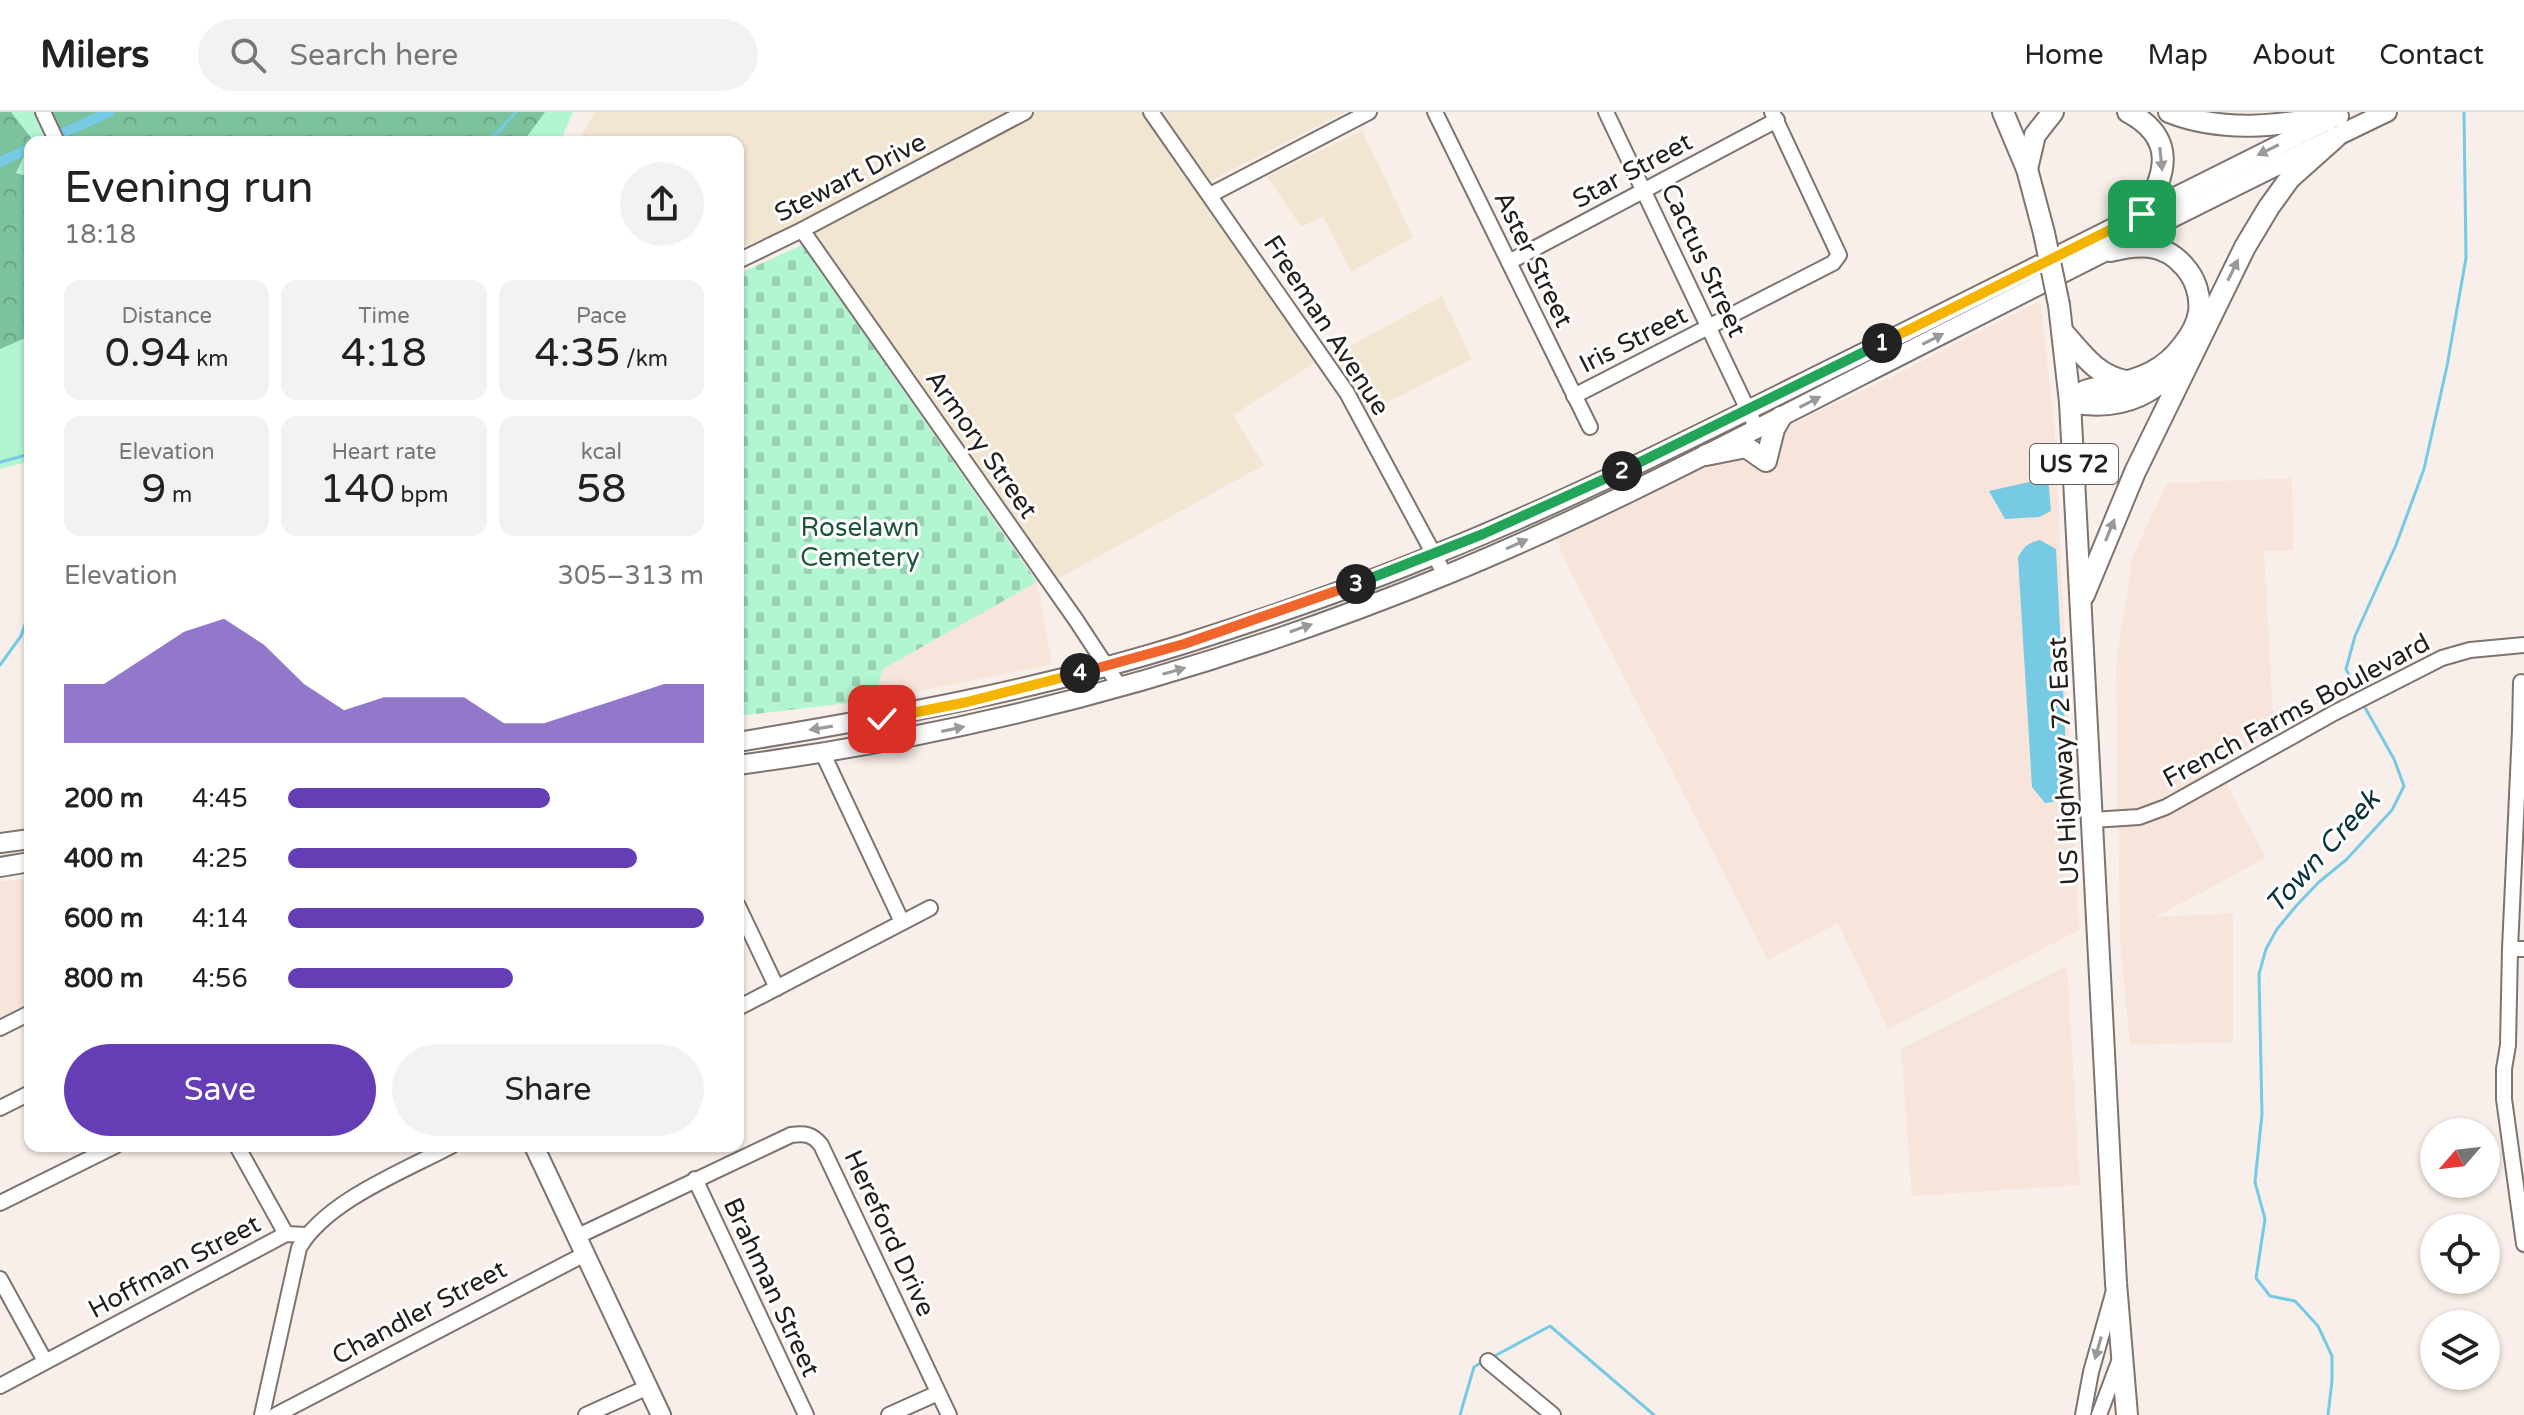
<!DOCTYPE html>
<meta charset="utf-8">
<style>
body{margin:0;font-family:"Varela Round",sans-serif;background:#f2f2f2;color:#222;height:100vh;display:flex;flex-direction:column;font-size:30px;white-space:nowrap}
*{box-sizing:border-box;margin:0}
p{font-size:26px;color:#767676}
.icon{flex:none;width:44px;height:44px;fill:none;stroke:currentColor;stroke-width:2;stroke-linecap:round;stroke-linejoin:round}
.map{position:relative;flex:1;overflow:hidden}
.sheet{position:absolute;left:24px;top:24px;width:720px;height:1016px;display:flex;flex-direction:column;background:#fff;border-radius:16px;box-shadow:0 2px 6px #0004}
.sheet>*{flex:none}
.needle{width:52px;rotate:242deg}
.controls{position:absolute;left:2420px;top:1006px;display:grid;gap:16px}
.controls a{display:grid;place-items:center;width:80px;height:80px;border-radius:50%;background:#fff;box-shadow:0 2px 6px #0004;font-size:40px}
.pin{position:absolute;display:grid;place-items:center;width:68px;height:68px;color:#fff;margin:-34px;border-radius:16px;box-shadow:0 4px 12px #0006}
.km{position:absolute;width:40px;height:40px;margin:-20px;border-radius:50%;background:#222;color:#fff;font-size:22px;line-height:40px;text-align:center}
.round{display:grid;place-items:center;flex:none;width:84px;height:84px;border-radius:42px;background:#f2f2f2}
.head{display:flex;align-items:center;justify-content:space-between;height:136px;padding:0 40px}
h1{font-size:44px;font-weight:600;line-height:60px}
.figures{display:grid;grid-template-columns:repeat(3,1fr);gap:12px;height:136px;padding:8px 40px}
.figures div{display:grid;align-content:center;border-radius:16px;background:#f2f2f2;text-align:center}
.figures b{font-size:40px;font-weight:600}
.figures small{font-size:22px;font-weight:400}
.figures p{font-size:22px}
.chart{height:224px;padding:16px 40px}
.chart p{display:flex;justify-content:space-between}
.chart svg{width:100%;height:144px;margin-top:8px;fill:#653eb6;opacity:.7}
.cta{display:flex;gap:16px;margin-top:auto;padding:16px 40px}
.cta a{flex:1;height:92px;border-radius:48px;background:#653eb6;color:#fff;font-size:32px;font-weight:600;line-height:92px;text-align:center}
.cta a+a{background:#f2f2f2;color:#222}
ul{padding:0 40px;list-style:none;font-size:26px}
li{display:grid;grid-template-columns:128px 96px 1fr;align-items:center;height:60px}
li i{height:20px;border-radius:10px;background:#653eb6}
header{display:flex;align-items:center;gap:48px;box-sizing:border-box;height:112px;padding:0 40px;background:#fff;border-bottom:2px solid #e0e0e0}
header strong{font-size:38px}
nav{display:flex;gap:44px;margin-inline-start:auto;font-size:28px}
.search{width:560px;height:72px;background:#f2f2f2;display:flex;align-items:center;gap:20px;box-sizing:border-box;padding:0 28px;border-radius:44px;color:#767676;font-size:30px}
.map>svg:first-child{display:block}
.built{fill:#f7e4db}
.industrial{fill:#f2e5d1}
.green{fill:#b2f6d1}
.forest{fill:url(#forest-crowns)}
.cemetery{fill:url(#cemetery-stones)}
.water{fill:#76cae4}
.lines{fill:none;stroke-linecap:round;stroke-linejoin:round}
.stream{stroke:#76cae4;stroke-width:3}
.canal{stroke:#76cae4;stroke-width:10}
.minor-casing{stroke:#7d746f;stroke-width:18}
.major-casing{stroke:#7d746f;stroke-width:22}
.highway-casing{stroke:#7d746f;stroke-width:24}
.minor{stroke:#fff;stroke-width:14}
.major{stroke:#fff;stroke-width:18}
.highway{stroke:#fff;stroke-width:20}
.highway-bridge-casing{stroke:#7d746f;stroke-width:24;stroke-linecap:butt}
.highway-bridge{stroke:#fff;stroke-width:20}
.oneway{fill:#9c9a99}
.split-1-casing{stroke:#fff;stroke-width:16}
.split-2-casing{stroke:#fff;stroke-width:16}
.split-3-casing{stroke:#fff;stroke-width:16}
.split-4-casing{stroke:#fff;stroke-width:16}
.split-5-casing{stroke:#fff;stroke-width:16}
.split-1{stroke:#f5b400;stroke-width:10}
.split-2{stroke:#22a559;stroke-width:10}
.split-3{stroke:#22a559;stroke-width:10}
.split-4{stroke:#f0652b;stroke-width:10}
.split-5{stroke:#f5b400;stroke-width:10}
.labels{text-anchor:middle;stroke-width:6;stroke-linejoin:round;paint-order:stroke}
.shield{fill:#fff;stroke:#646260;stroke-width:2}
.shield-label{font-size:24px;font-weight:bold;fill:#221e1c}
.street-label{font-size:26px;fill:#221e1c;stroke:#fff}
.park-label{font-size:26px;fill:#1f553c;stroke:#fff}
.water-label{font-size:28px;font-style:italic;fill:#08323c;stroke:#fff}
</style>
<header>
<strong>Milers</strong>
<div class="search"><svg class="icon" aria-label="search" viewBox="0 0 24 24"><circle cx="10" cy="10" r="6"/><path d="M15 15l6 6"/></svg>Search here</div>
<nav><a>Home</a><a>Map</a><a>About</a><a>Contact</a></nav>
</header>
<div class="map">
<svg width="2524" height="1303" viewBox="0 0 2524 1303">
<defs>
<pattern id="forest-crowns" width="20" height="18" patternUnits="userSpaceOnUse" patternTransform="scale(2)"><rect width="20" height="18" fill="#7bc29d"/><path d="M2 6a3 3 0 1 1 6 0M12 15a3 3 0 1 1 6 0" fill="none" stroke="#6aa687"/></pattern>
<pattern id="cemetery-stones" width="16" height="16" patternUnits="userSpaceOnUse" patternTransform="scale(2)"><rect width="16" height="16" fill="#b2f6d1"/><path d="M2 7V4a2 2 0 0 1 4 0v3zM10 15v-3a2 2 0 0 1 4 0v3z" fill="#99d2b3"/></pattern>
</defs>
<rect width="100%" height="100%" fill="#f9efea"/>
<g class="built">
<path d="M2040,189L2054,308L2079,818L1888,917L1838,811L1768,848L1567,453L1556,426L1887,267Z"/>
<path d="M2292,366L2293,438L2264,439L2274,618L2216,652L2266,746L2155,805L2233,801V930L2130,933L2120,827L2116,553L2132,446L2167,371Z"/>
<path d="M1037,470L1052,552L874,588L883,557Z"/>
<path d="M30,766V911L0,925V770Z"/>
<path d="M2067,854L2080,1073L1912,1084L1901,937Z"/>
</g>
<g class="industrial">
<path d="M595,0H1345L1194,77L1315,251L1233,303L1264,353L1054,469L804,109L738,137V30H578Z"/>
<path d="M1362,19L1413,125L1351,160L1323,104L1301,115L1267,64Z"/>
<path d="M1442,184L1472,247L1368,300L1334,243Z"/>
</g>
<path class="green" d="M0,0H573L560,30H30V349L0,357Z"/>
<g class="forest">
<path d="M0,0H11L32,27L16,61L30,65V224L0,237Z"/>
<path d="M51,0H545L523,30H65Z"/>
</g>
<path class="cemetery" d="M802,133L1037,470L883,557L874,588L738,604V162Z"/>
<g class="water">
<path d="M2048,366L2051,399L2039,405L2005,407L1989,379Z"/>
<path d="M2040,428L2056,437L2068,677L2061,689L2045,691L2032,675L2018,446C2023,435 2028,431 2040,428Z"/>
</g>
<g class="lines">
<g class="stream">
<path d="M486,30L500,18L516,0"/>
<path d="M0,350L30,342"/>
<path d="M0,553L21,524L30,498"/>
<path d="M2359,585L2346,557L2355,524L2396,433L2424,357L2447,254L2466,146L2464,0"/>
<path d="M1491,1246L1550,1214L1654,1303"/>
<path d="M1460,1303L1474,1255L1484,1249"/>
<path d="M2328,1303L2332,1269V1244L2318,1214L2295,1189L2270,1184L2256,1166L2265,1107L2255,1070L2262,1002L2259,862L2266,837L2277,817L2297,793L2319,770L2346,748L2392,698L2404,674L2394,647L2363,592"/>
</g>
<g class="canal">
<path d="M43,30L110,0"/>
<path d="M0,50L30,36"/>
</g>
<defs>
<g id="minor">
<path d="M43,0L57,30"/>
<path d="M1151,0L1347,281L1445,463"/>
<path d="M1435,0L1590,315"/>
<path d="M1606,0L1757,317"/>
<path d="M1210,83L1369,0"/>
<path d="M802,118L1076,508L1120,575"/>
<path d="M738,149L802,118L1025,0"/>
<path d="M1509,150L1777,8"/>
<path d="M1574,284L1833,151L1839,143L1772,0"/>
<path d="M2520,618L2521,570"/>
<path d="M2524,618H2520L2510,837H2524"/>
<path d="M823,642L902,810"/>
<path d="M2092,708L2139,705L2166,695L2334,601L2442,546L2470,538L2524,533"/>
<path d="M738,794L777,876"/>
<path d="M2510,837L2508,933L2504,957V987L2524,1132"/>
<path d="M738,896L930,796"/>
<path d="M0,916L30,901"/>
<path d="M0,996L30,981"/>
<path d="M237,1034L286,1122"/>
<path d="M695,1067L806,1303"/>
<path d="M0,1091L115,1034"/>
<path d="M576,1125L791,1023C805,1021 812,1022 821,1033L949,1303"/>
<path d="M0,1167L45,1249"/>
<path d="M1488,1249L1553,1303"/>
<path d="M0,1274L286,1122L306,1123"/>
<path d="M262,1303L299,1136C326,1089 404,1059 451,1034"/>
<path d="M276,1303L585,1142"/>
<path d="M586,1303L648,1275"/>
<path d="M889,1303L938,1281"/>
<path d="M2083,1303L2091,1260L2113,1182"/>
<path d="M2099,1303L2120,1247"/>
</g>
<g id="major">
<path d="M738,630C889,605 1038,578 1184,532C1269,505 1354,476 1436,442C1585,382 1729,307 1873,236C2025,160 2177,84 2329,8"/>
<path d="M738,653C981,621 1219,556 1446,463C1590,404 1727,332 1866,261C2039,173 2212,84 2387,0"/>
<path d="M0,731L30,727"/>
<path d="M0,755L30,750"/>
<path d="M534,1034L661,1303"/>
</g>
<g id="highway">
<path d="M2003,0L2027,57L2044,121"/>
<path d="M2128,0C2177,26 2167,63 2142,102"/>
<path d="M2169,0C2225,22 2280,13 2338,4"/>
<path d="M2027,57L2035,23L2053,0"/>
<path d="M2059,193L2070,290L2116,1171L2127,1303"/>
<path d="M2062,219C2081,240 2096,264 2126,269"/>
<path d="M2070,290C2075,287 2080,282 2085,279C2092,276 2102,275 2109,274C2140,267 2164,259 2183,233C2191,223 2197,213 2199,200C2201,183 2195,166 2184,154C2163,130 2138,132 2110,139"/>
<path d="M2070,290C2111,298 2147,288 2175,257"/>
<path d="M1706,343L1746,335L1766,349L1774,317L1781,305"/>
<path d="M2084,483L2135,360L2245,135L2269,95L2290,66L2336,25"/>
</g>
</defs>
<use href="#minor" class="minor-casing"/>
<use href="#major" class="major-casing"/>
<use href="#highway" class="highway-casing"/>
<use href="#minor" class="minor"/>
<use href="#major" class="major"/>
<use href="#highway" class="highway"/>
<defs>
<path id="highway-bridge" d="M2044,121L2059,193"/>
</defs>
<use href="#highway-bridge" class="highway-bridge-casing"/>
<use href="#highway-bridge" class="highway-bridge"/>
</g>
<defs><path id="oneway-solid" d="M-6-.8H1V-3.2L6.5 0L1 3.2V.8H-6Z" transform="scale(2)"/></defs>
<g class="oneway">
<use href="#oneway-solid" transform="translate(2268 38) rotate(154)"/>
<use href="#oneway-solid" transform="translate(2161 47) rotate(84)"/>
<use href="#oneway-solid" transform="translate(2233 158) rotate(-64)"/>
<use href="#oneway-solid" transform="translate(1933 227) rotate(-27)"/>
<use href="#oneway-solid" transform="translate(1810 290) rotate(-27)"/>
<use href="#oneway-solid" transform="translate(2110 418) rotate(-68)"/>
<use href="#oneway-solid" transform="translate(1517 432) rotate(-24)"/>
<use href="#oneway-solid" transform="translate(1301 516) rotate(-19)"/>
<use href="#oneway-solid" transform="translate(1174 559) rotate(-16)"/>
<use href="#oneway-solid" transform="translate(821 616) rotate(171)"/>
<use href="#oneway-solid" transform="translate(953 617) rotate(-12)"/>
<use href="#oneway-solid" transform="translate(2098 1236) rotate(106)"/>
</g>
<g class="lines">
<defs>
<path id="split-1" d="M1882,231L2142,102"/>
<path id="split-2" d="M1622,359L1882,231"/>
<path id="split-3" d="M1356,472L1483,422L1622,359"/>
<path id="split-4" d="M1080,561L1184,532L1356,472"/>
<path id="split-5" d="M882,607L967,590L1080,561"/>
</defs>
<use href="#split-1" class="split-1-casing"/>
<use href="#split-2" class="split-2-casing"/>
<use href="#split-3" class="split-3-casing"/>
<use href="#split-4" class="split-4-casing"/>
<use href="#split-5" class="split-5-casing"/>
<use href="#split-1" class="split-1"/>
<use href="#split-2" class="split-2"/>
<use href="#split-3" class="split-3"/>
<use href="#split-4" class="split-4"/>
<use href="#split-5" class="split-5"/>
</g>
<g class="labels">
<rect class="shield" x="2030" y="332" width="88" height="40" rx="6"/>
<g class="shield-label">
<text x="2074" y="360">US 72</text>
</g>
<g class="street-label">
<text transform="translate(1632 58) rotate(-28)" y="9">Star Street</text>
<text transform="translate(850 65) rotate(-27)" y="9">Stewart Drive</text>
<text transform="translate(1534 147) rotate(64)" y="9">Aster Street</text>
<text transform="translate(1704 148) rotate(65)" y="9">Cactus Street</text>
<text transform="translate(1327 213) rotate(57)" y="9">Freeman Avenue</text>
<text transform="translate(1633 227) rotate(-27)" y="9">Iris Street</text>
<text transform="translate(982 332) rotate(55)" y="9">Armory Street</text>
<text transform="translate(2296 598) rotate(-28)" y="9">French Farms Boulevard</text>
<text transform="translate(2063 649) rotate(-93)" y="9">US Highway 72 East</text>
<text transform="translate(890 1121) rotate(65)" y="9">Hereford Drive</text>
<text transform="translate(174 1154) rotate(-28)" y="9">Hoffman Street</text>
<text transform="translate(772 1175) rotate(65)" y="9">Brahman Street</text>
<text transform="translate(419 1200) rotate(-28)" y="9">Chandler Street</text>
</g>
<g class="park-label">
<text x="860" y="424">Roselawn<tspan x="860" dy="30">Cemetery</tspan></text>
</g>
<g class="water-label">
<text transform="translate(2322 739) rotate(-48)" y="10">Town Creek</text>
</g>
</g>
</svg>
<div class="controls">
<a><svg class="needle" viewBox="-14 -14 28 28"><path d="M0-13l5 13h-10z" fill="#e53935"/><path d="M0 13l5-13h-10z" fill="#767676"/></svg></a>
<a><svg class="icon" aria-label="locate" viewBox="0 0 24 24"><circle cx="12" cy="12" r="6"/><path d="M12 2v4M12 18v4M2 12h4M18 12h4"/></svg></a>
<a><svg class="icon" aria-label="layers" viewBox="0 0 24 24"><path d="M12 4l9 5-9 5-9-5zM3 14l9 5 9-5"/></svg></a>
</div>
<div class="pin" style="left:2142px;top:102px;background:#1e9e55"><svg class="icon" aria-label="arrive" viewBox="0 0 24 24"><path d="M6 21V4h12l-3 4 3 4H6"/></svg></div>
<div class="pin" style="left:882px;top:607px;background:#d93025"><svg class="icon" aria-label="check" viewBox="0 0 24 24"><path d="M5 12l5 5 9-10"/></svg></div>
<b class="km" style="left:1882px;top:231px">1</b>
<b class="km" style="left:1622px;top:359px">2</b>
<b class="km" style="left:1356px;top:472px">3</b>
<b class="km" style="left:1080px;top:561px">4</b>
<section class="sheet">
<div class="head"><div><h1>Evening run</h1><p>18:18</p></div><a class="round"><svg class="icon" aria-label="share" viewBox="0 0 24 24"><path d="M12 15V3M7 8l5-5 5 5M5 13v7h14v-7"/></svg></a></div>
<div class="figures">
<div><p>Distance</p><b>0.94<small> km</small></b></div>
<div><p>Time</p><b>4:18</b></div>
<div><p>Pace</p><b>4:35<small> /km</small></b></div>
</div>
<div class="figures">
<div><p>Elevation</p><b>9<small> m</small></b></div>
<div><p>Heart rate</p><b>140<small> bpm</small></b></div>
<div><p>kcal</p><b>58</b></div>
</div>
<div class="chart"><p><span>Elevation</span>305–313 m</p>
<svg viewBox="0 0 160 44" preserveAspectRatio="none"><path d="M0 44V26L10 26L20 18L30 10L40 6L50 14L60 26L70 34L80 30L90 30L100 30L110 38L120 38L130 34L140 30L150 26L160 26V44z"/></svg>
</div>
<ul>
<li><b>200 m</b>4:45<i style="width:63%"></i></li>
<li><b>400 m</b>4:25<i style="width:84%"></i></li>
<li><b>600 m</b>4:14<i style="width:100%"></i></li>
<li><b>800 m</b>4:56<i style="width:54%"></i></li>
</ul>
<div class="cta"><a>Save</a><a>Share</a></div>
</section>
</div>
